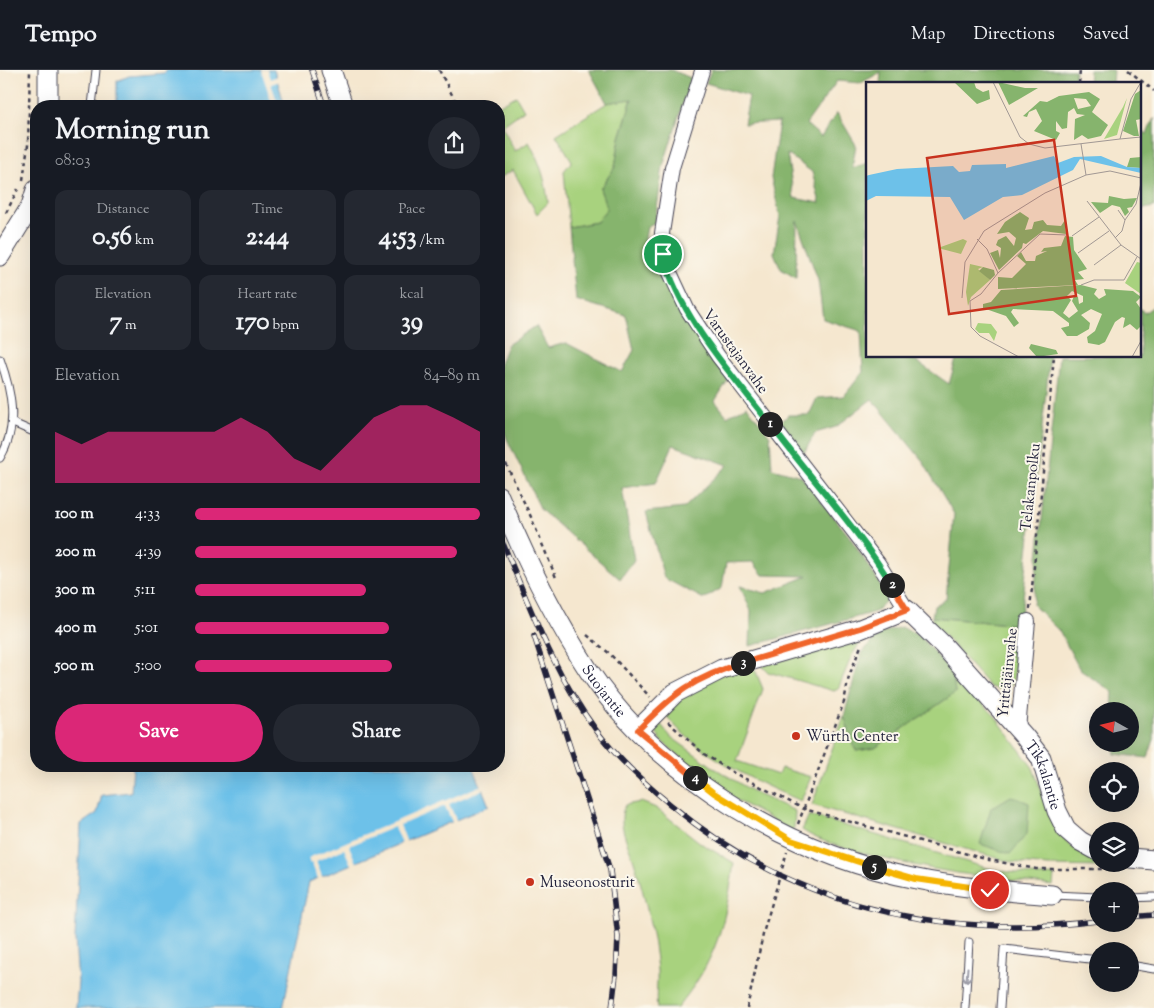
<!DOCTYPE html>
<meta charset="utf-8">
<style>
body{margin:0;font-family:"Sorts Mill Goudy",serif;background:#242831;color:#f1f3f6;height:100vh;display:flex;flex-direction:column;font-size:19px;white-space:nowrap}
*{box-sizing:border-box;margin:0}
p{font-size:16px;color:#9ea1a6}
.icon{flex:none;width:28px;height:28px;fill:none;stroke:currentColor;stroke-width:2;stroke-linecap:round;stroke-linejoin:round}
.map{position:relative;flex:1;overflow:hidden}
.panel{position:absolute;left:30px;top:30px;width:475px;height:672px;display:flex;flex-direction:column;background:#171b24;border-radius:20px;box-shadow:0 5px 20px #0002}
.panel>*{flex:none}
.needle{width:32px;rotate:278deg}
.buttons{position:absolute;left:1089px;top:632px;display:grid;gap:10px}
.buttons a{display:grid;place-items:center;width:50px;height:50px;border-radius:50%;background:#171b24;box-shadow:0 5px 20px #0002;font-size:25px}
.pin{position:absolute;display:grid;place-items:center;width:42px;height:42px;color:#fff;margin:-21px;border:2px solid #fff;border-radius:50%;box-shadow:0 1px 5px #0007}
.km{position:absolute;width:25px;height:25px;margin:-12px;border-radius:50%;background:#222;color:#fff;font-size:14px;line-height:25px;text-align:center}
.round{display:grid;place-items:center;flex:none;width:52px;height:52px;border-radius:26px;background:#242831}
.summary{display:flex;align-items:center;justify-content:space-between;height:85px;padding:0 25px}
h1{font-size:28px;font-weight:700;line-height:38px}
.figures{display:grid;grid-template-columns:repeat(3,1fr);gap:8px;height:85px;padding:5px 25px}
.figures div{display:grid;align-content:center;border-radius:12px;background:#242831;text-align:center}
.figures b{font-size:25px;font-weight:700}
.figures small{font-size:14px;font-weight:400}
.figures p{font-size:14px}
.chart{height:140px;padding:10px 25px}
.chart p{display:flex;justify-content:space-between}
.chart svg{width:100%;height:90px;margin-top:5px;fill:#db2777;opacity:.7}
.button{display:flex;gap:10px;margin-top:auto;padding:10px 25px}
.button a{flex:1;height:58px;border-radius:30px;background:#db2777;color:#fff;font-size:20px;font-weight:700;line-height:58px;text-align:center}
.button a+a{background:#242831;color:#f1f3f6}
ul{padding:0 25px;list-style:none;font-size:16px}
li{display:grid;grid-template-columns:80px 60px 1fr;align-items:center;height:38px}
li i{height:12px;border-radius:6px;background:#db2777}
header{display:flex;align-items:center;gap:30px;box-sizing:border-box;height:70px;padding:0 25px;background:#171b24;border-bottom:1px solid #363941}
header strong{font-size:24px}
nav{display:flex;gap:28px;margin-inline-start:auto;font-size:18px}
.map>svg:first-child{display:block}
.green{fill:#a8d27e;stroke:#657a5c}
.forest{fill:#86b46d;stroke:#546b54;fill-rule:evenodd}
.water{fill:#6dc1e9;stroke:#487292}
.pier{fill:#f5e7cf}
.lines{fill:none;stroke-linecap:round;stroke-linejoin:round}
.lane-casing{stroke:#424051;stroke-width:9}
.street-casing{stroke:#424051;stroke-width:16}
.secondary-casing{stroke:#424051;stroke-width:21}
.path{stroke:#424051;stroke-width:2.5;stroke-dasharray:4 4;stroke-linecap:butt}
.lane{stroke:#fff;stroke-width:7}
.street{stroke:#fff;stroke-width:14}
.secondary{stroke:#fff;stroke-width:19}
.rail-casing{stroke:#22223b;stroke-width:5.5}
.rail{stroke:#fbf7ec;stroke-width:4;stroke-dasharray:11;stroke-linecap:butt}
.oneway{stroke:#9c9ca7}
.split-1-casing{stroke:#fff;stroke-width:10}
.split-2-casing{stroke:#fff;stroke-width:10}
.split-3-casing{stroke:#fff;stroke-width:10}
.split-4-casing{stroke:#fff;stroke-width:10}
.split-5-casing{stroke:#fff;stroke-width:10}
.split-6-casing{stroke:#fff;stroke-width:10}
.split-1{stroke:#22a559;stroke-width:6}
.split-2{stroke:#22a559;stroke-width:6}
.split-3{stroke:#f0652b;stroke-width:6}
.split-4{stroke:#f0652b;stroke-width:6}
.split-5{stroke:#f5b400;stroke-width:6}
.split-6{stroke:#f5b400;stroke-width:6}
.poi-dot{fill:#c8321e;stroke:#fbf7ec;stroke-width:2}
.labels{text-anchor:middle;stroke-width:4;stroke-linejoin:round;paint-order:stroke}
.street-label{font-size:15px;fill:#22223b;stroke:#fbf7ec}
.poi-label{font-size:15px;fill:#22223b;stroke:#fbf7ec;text-anchor:start}
.inset-road{fill:none;stroke:#a19894;stroke-width:1}
.view{fill:#c8321e;fill-opacity:0.15;stroke:#c8321e;stroke-width:2.5}
.inset-edge{fill:none;stroke:#22223b;stroke-width:2.5}
</style>
<header>
<strong>Tempo</strong>
<nav><a>Map</a><a>Directions</a><a>Saved</a></nav>
</header>
<div class="map">
<svg width="1154" height="938" viewBox="0 0 1154 938">
<rect width="100%" height="100%" fill="#fbf7ec"/>
<filter id="ink" filterUnits="userSpaceOnUse"><feTurbulence type="fractalNoise" baseFrequency=".02" numOctaves="2"/><feDisplacementMap in="SourceGraphic" scale="10" xChannelSelector="R" yChannelSelector="G"/><feConvolveMatrix kernelMatrix="1 2 1 2 8 2 1 2 1" color-interpolation-filters="sRGB"/></filter>
<filter id="wash" filterUnits="userSpaceOnUse"><feTurbulence type="fractalNoise" baseFrequency=".0096" numOctaves="4" result="noise"/><feDisplacementMap in="SourceGraphic" scale="20" xChannelSelector="R" yChannelSelector="G"/><feGaussianBlur stdDeviation="1.12" result="paint"/><feColorMatrix in="noise" values="0 0 0 0 0 0 0 0 0 0 0 0 0 0 0 0 0 1.4 0 .05"/><feComposite in="paint" operator="in"/></filter>
<g filter="url(#wash)">
<rect width="100%" height="100%" fill="#f5e7cf"/>
<g class="green">
<path d="M516,26L524,40L502,56L515,81L529,72C540,92 546,110 548,133L537,144L513,100L499,108L498,36Z"/>
<path d="M632,28L620,68L615,97L600,119L607,138L597,152L569,157L564,101L572,91L556,65L607,33Z"/>
<path d="M932,547L1020,555L1013,613L1002,620L990,617L932,552Z"/>
<path d="M865,566L852,585L838,619L834,621L768,602L762,596Z"/>
<path d="M751,597L756,602L763,619L737,691L778,705L781,698L811,707L801,731C759,714 692,681 666,645L669,637L707,608Z"/>
<path d="M953,604L995,646L1033,698L1055,759L1074,779L1097,787L1098,794H1116L1111,797L1048,796L1011,792L812,735L844,646L856,681L875,678L955,623Z"/>
<path d="M658,651L671,667L716,699L757,724L795,741L794,758L791,760L729,726L660,670L655,659V654Z"/>
<path d="M641,732L656,738L702,774L734,793C725,854 717,890 677,938H657C655,925 658,912 657,900C654,865 645,827 635,794C629,774 616,755 625,735Z"/>
<path d="M809,745L994,800L1039,806L1054,805L1053,816C988,808 925,800 862,783C842,777 820,772 802,760Z"/>
</g>
<g class="forest">
<path d="M589,0H671L691,8L663,96L655,152L647,157L644,174L656,186L664,217L728,310L715,331L727,346L747,336L770,366L772,398L801,406L849,466L889,528L875,542L750,576L751,541L740,516L765,523L808,506L763,505L753,492L726,493L722,518L704,529L664,508L646,442L684,438L728,395L673,375L656,413L622,418L634,490L620,509L541,440L507,369L499,345V296L507,275L536,256L548,278L566,273L622,302L634,280L626,245L576,230L569,157L597,152L607,138L600,119L615,97L620,68L632,29L607,33Z"/>
<path d="M711,0H1075L1074,14H880L881,2L861,13L837,11L806,54L821,67L837,43L856,75L852,98L868,93V286H909L949,314L957,286H1050L1020,555L932,547L934,536L946,529L954,444L922,390L872,329L836,357L815,363L804,383L780,353L788,345H809L817,328L844,326L863,302L861,261L823,249L818,210L797,151L796,208L781,199L774,183L780,146L771,108L779,52L744,54L749,26L706,13ZM787,84L812,102L820,133L794,128Z"/>
<path d="M1089,0H1113L1112,14H1088Z"/>
<path d="M1154,48V137L1140,140V59L1147,64Z"/>
<path d="M1154,236V669L1148,688L1115,684L1114,674H1130V641H1112L1113,622L1080,600L1060,562L1033,535L1059,286H1140V238L1144,243Z"/>
<path d="M901,557L919,565L953,604L955,623L875,678L856,681L844,646L861,584L879,564Z"/>
<path d="M1011,726L1029,733L1027,764L1010,784L980,774L991,738Z"/>
</g>
<g class="water">
<path d="M166,0H274L285,36H117V11L129,6L165,3Z"/>
<path d="M133,696H473L489,736L309,812L283,938H76L78,912L75,869L81,754L97,743L102,725L131,722Z"/>
</g>
<g class="pier">
<path d="M261,0H267L270,9L278,6L280,11L271,14L279,36H273Z"/>
<path d="M482,715L484,719L449,734L457,752L453,754L445,736L400,755L407,773L402,775L394,757L349,776L357,795L352,797L344,779L316,791L323,809L319,811L312,793L310,794L308,788Z"/>
</g>
</g>
<g filter="url(#ink)">
<g class="lines">
<defs>
<g id="lane">
<path d="M92,36L96,0"/>
<path d="M0,289C12,322 19,357 0,388"/>
<path d="M13,353L36,363"/>
<path d="M1053,825L1098,827"/>
<path d="M1130,828L1154,827"/>
<path d="M1130,895L1154,899"/>
<path d="M965,938L969,872"/>
<path d="M1000,938L1004,879L1098,890"/>
</g>
<g id="street">
<path d="M702,1L672,98L662,163L666,194L687,239L718,286L878,493L907,540"/>
<path d="M1018,659L1028,551"/>
</g>
<g id="secondary">
<path d="M331,0L343,36"/>
<path d="M48,36V0"/>
<path d="M0,186L31,136L36,120"/>
<path id="s1" d="M499,426C524,486 553,546 589,601C661,708 792,785 917,809C961,818 1007,821 1052,825"/>
<path id="s2" d="M638,660L675,623L722,599L860,559L907,540L943,575L1024,666L1041,688L1057,741L1066,759L1080,771L1098,781"/>
<path d="M1130,788L1154,790"/>
</g>
</defs>
<use href="#lane" class="lane-casing"/>
<use href="#street" class="street-casing"/>
<use href="#secondary" class="secondary-casing"/>
<g class="path">
<path d="M439,0L458,36"/>
<path d="M1128,0L1154,21"/>
<path d="M1079,14L1080,0"/>
<path d="M23,110L28,75L30,0"/>
<path d="M6,143L18,119"/>
<path d="M499,379L531,447L557,510"/>
<path d="M1030,539L1054,286"/>
<path d="M587,565L610,584L650,627"/>
<path d="M668,652L704,684L734,703L804,739L989,790L1036,799H1121"/>
<path d="M798,754L844,632L849,606L861,576"/>
<path d="M747,938L764,860L787,782"/>
</g>
<use href="#lane" class="lane"/>
<use href="#street" class="street"/>
<use href="#secondary" class="secondary"/>
<defs>
<g id="rail">
<path d="M312,0L324,36"/>
<path d="M499,464C528,531 552,601 596,660C617,688 644,713 671,735C794,837 941,870 1098,851"/>
<path d="M534,566L610,800L618,867L616,905L612,938"/>
<path d="M1130,847L1154,845"/>
</g>
</defs>
<use href="#rail" class="rail-casing"/>
<use href="#rail" class="rail"/>
</g>
<defs><path id="oneway-shaft" d="M-6 0H5M1.5-3L5.5 0L1.5 3" fill="none" stroke-width="1.6" stroke-linecap="round" stroke-linejoin="round" transform="scale(1.25)"/></defs>
<use class="oneway" href="#oneway-shaft" transform="translate(967 905) rotate(94)"/>
</g>
<g class="lines" filter="url(#ink)">
<defs>
<path id="split-1" d="M663,184C680,248 731,303 770,354"/>
<path id="split-2" d="M770,354C810,408 857,457 892,515"/>
<path id="split-3" d="M743,593L860,558L907,540L892,515"/>
<path id="split-4" d="M695,708L638,660C673,624 694,607 743,593"/>
<path id="split-5" d="M695,708L714,723L791,770L874,797"/>
<path id="split-6" d="M874,797L916,809L990,820"/>
</defs>
<use href="#split-1" class="split-1-casing"/>
<use href="#split-2" class="split-2-casing"/>
<use href="#split-3" class="split-3-casing"/>
<use href="#split-4" class="split-4-casing"/>
<use href="#split-5" class="split-5-casing"/>
<use href="#split-6" class="split-6-casing"/>
<use href="#split-1" class="split-1"/>
<use href="#split-2" class="split-2"/>
<use href="#split-3" class="split-3"/>
<use href="#split-4" class="split-4"/>
<use href="#split-5" class="split-5"/>
<use href="#split-6" class="split-6"/>
</g>
<g class="poi-dot">
<circle cx="796" cy="666" r="5"/>
<circle cx="530" cy="812" r="5"/>
</g>
<g class="labels">
<g class="street-label">
<text transform="translate(736 281) rotate(54)" y="5">Varustajanvahe</text>
<text transform="translate(1030 417) rotate(-84)" y="5">Telakanpolku</text>
<text transform="translate(1007 603) rotate(-84)" y="5">Yrittäjäinvahe</text>
<text dy="5" stroke="none"><textPath href="#s1" startOffset="222">Suojantie</textPath></text>
<text dy="5" stroke="none"><textPath href="#s2" startOffset="516">Tikkalantie</textPath></text>
</g>
<g class="poi-label">
<text x="806" y="671">Würth Center</text>
<text x="540" y="817">Museonosturit</text>
</g>
</g>
<g transform="translate(866 12)">
<rect width="275" height="275" fill="#f5e7cf"/>
<path d="M261,16L251,53L238,57L257,25ZM97,157L101,159L95,172L72,166ZM271,180L275,181V212L259,201ZM104,182L117,185L112,187L124,198L105,215L102,224L100,210ZM112,241L125,242L131,250L128,259L123,251H113L109,247Z" fill="#a8d27e"/>
<path d="M88,0H108L110,6L117,10L123,8L124,17L111,22ZM132,0L159,6H172L143,23ZM275,8V37L270,38L273,54H268L257,49L269,12ZM223,10L234,17L226,30L242,43L235,54L222,57L216,53L208,58L209,37L219,33L211,32L208,26L202,30L201,46L196,47L190,39V49L194,51L190,58L168,49L176,39L170,27L163,30L161,35L157,34L174,19L181,20L193,14ZM208,16L220,17L225,24L212,27ZM275,75V86L261,85L264,76ZM243,114L258,117L271,116L266,125L261,126L263,130L259,134L254,125L246,123L234,131L225,120L242,121ZM154,130L163,136L159,148L166,147L168,140L177,138L181,143L195,144L199,138L200,152L177,149L160,162L157,161L156,166L133,188L124,171L132,168L134,176L135,166L130,163L132,158L140,154L148,164L150,156L143,150L131,152L139,140ZM199,154L207,155L208,168L221,187L212,190L218,197L209,198L212,203L132,207V195L146,196L160,182L151,174L155,170L160,179H169L170,174L181,169L175,170L178,166L195,164ZM117,185L128,188L129,193L124,198L113,189ZM215,203L231,207L228,212L233,217L240,213L238,207L267,209L275,215L270,220L275,227V244L271,248L264,242L257,246L259,236L256,235L249,240L239,260L233,263L222,261L221,255L229,249L236,232L225,227L215,233L224,241L223,247L211,254H201L195,246L203,244V241L187,229L147,227L145,230L153,241L148,245L140,234L117,226V222L125,220L135,208ZM206,209L217,214V220L213,222L212,215L208,214L206,219L212,229L203,236L197,231L205,218L201,214ZM165,262L190,268L192,272L171,275L163,266Z" fill="#86b46d" fill-rule="evenodd"/>
<path d="M188,74L192,81L208,75L235,74L261,85L275,86V91L214,77L207,88L156,113L137,115L98,138L84,115L10,114L0,119V94L3,93L31,87L87,84L93,90L104,89L106,83L140,82V86Z" fill="#6dc1e9"/>
<path class="inset-road" d="M127,0L154,55L163,62L179,66L254,57L265,17L275,0M254,57L275,55M215,62L220,93L244,89L275,96M221,119L255,163L275,177M259,138L270,122L275,101M206,154L233,135M249,156L256,149L259,138L252,128M111,157L121,167L132,191L115,212L104,219L105,245L114,254L153,275M212,171L243,149M228,183L255,163M132,191L174,152L201,153M215,203L228,198H258L271,175M96,216L99,180L118,149L179,111L220,93M266,275L275,259"/>
<path class="view" d="M188,58L210,214L83,232L61,76Z"/>
<rect width="275" height="275" class="inset-edge"/>
</g>
</svg>
<div class="buttons">
<a><svg class="needle" viewBox="-14 -14 28 28"><path d="M0-13l5 13h-10z" fill="#e53935"/><path d="M0 13l5-13h-10z" fill="#9ea1a6"/></svg></a>
<a><svg class="icon" aria-label="locate" viewBox="0 0 24 24"><circle cx="12" cy="12" r="6"/><path d="M12 2v4M12 18v4M2 12h4M18 12h4"/></svg></a>
<a><svg class="icon" aria-label="layers" viewBox="0 0 24 24"><path d="M12 4l9 5-9 5-9-5zM3 14l9 5 9-5"/></svg></a>
<a>+</a>
<a>−</a>
</div>
<div class="pin" style="left:663px;top:184px;background:#1e9e55"><svg class="icon" aria-label="arrive" viewBox="0 0 24 24"><path d="M6 21V4h12l-3 4 3 4H6"/></svg></div>
<div class="pin" style="left:990px;top:820px;background:#d93025"><svg class="icon" aria-label="check" viewBox="0 0 24 24"><path d="M5 12l5 5 9-10"/></svg></div>
<b class="km" style="left:770px;top:354px">1</b>
<b class="km" style="left:892px;top:515px">2</b>
<b class="km" style="left:743px;top:593px">3</b>
<b class="km" style="left:695px;top:708px">4</b>
<b class="km" style="left:874px;top:797px">5</b>
<section class="panel">
<div class="summary"><div><h1>Morning run</h1><p>08:03</p></div><a class="round"><svg class="icon" aria-label="share" viewBox="0 0 24 24"><path d="M12 15V3M7 8l5-5 5 5M5 13v7h14v-7"/></svg></a></div>
<div class="figures">
<div><p>Distance</p><b>0.56<small> km</small></b></div>
<div><p>Time</p><b>2:44</b></div>
<div><p>Pace</p><b>4:53<small> /km</small></b></div>
</div>
<div class="figures">
<div><p>Elevation</p><b>7<small> m</small></b></div>
<div><p>Heart rate</p><b>170<small> bpm</small></b></div>
<div><p>kcal</p><b>39</b></div>
</div>
<div class="chart"><p><span>Elevation</span>84–89 m</p>
<svg viewBox="0 0 160 44" preserveAspectRatio="none"><path d="M0 44V19L10 25L20 19L30 19L40 19L50 19L60 19L70 12L80 19L90 32L100 38L110 25L120 12L130 6L140 6L150 12L160 19V44z"/></svg>
</div>
<ul>
<li><b>100 m</b>4:33<i style="width:100%"></i></li>
<li><b>200 m</b>4:39<i style="width:92%"></i></li>
<li><b>300 m</b>5:11<i style="width:60%"></i></li>
<li><b>400 m</b>5:01<i style="width:68%"></i></li>
<li><b>500 m</b>5:00<i style="width:69%"></i></li>
</ul>
<div class="button"><a>Save</a><a>Share</a></div>
</section>
</div>
